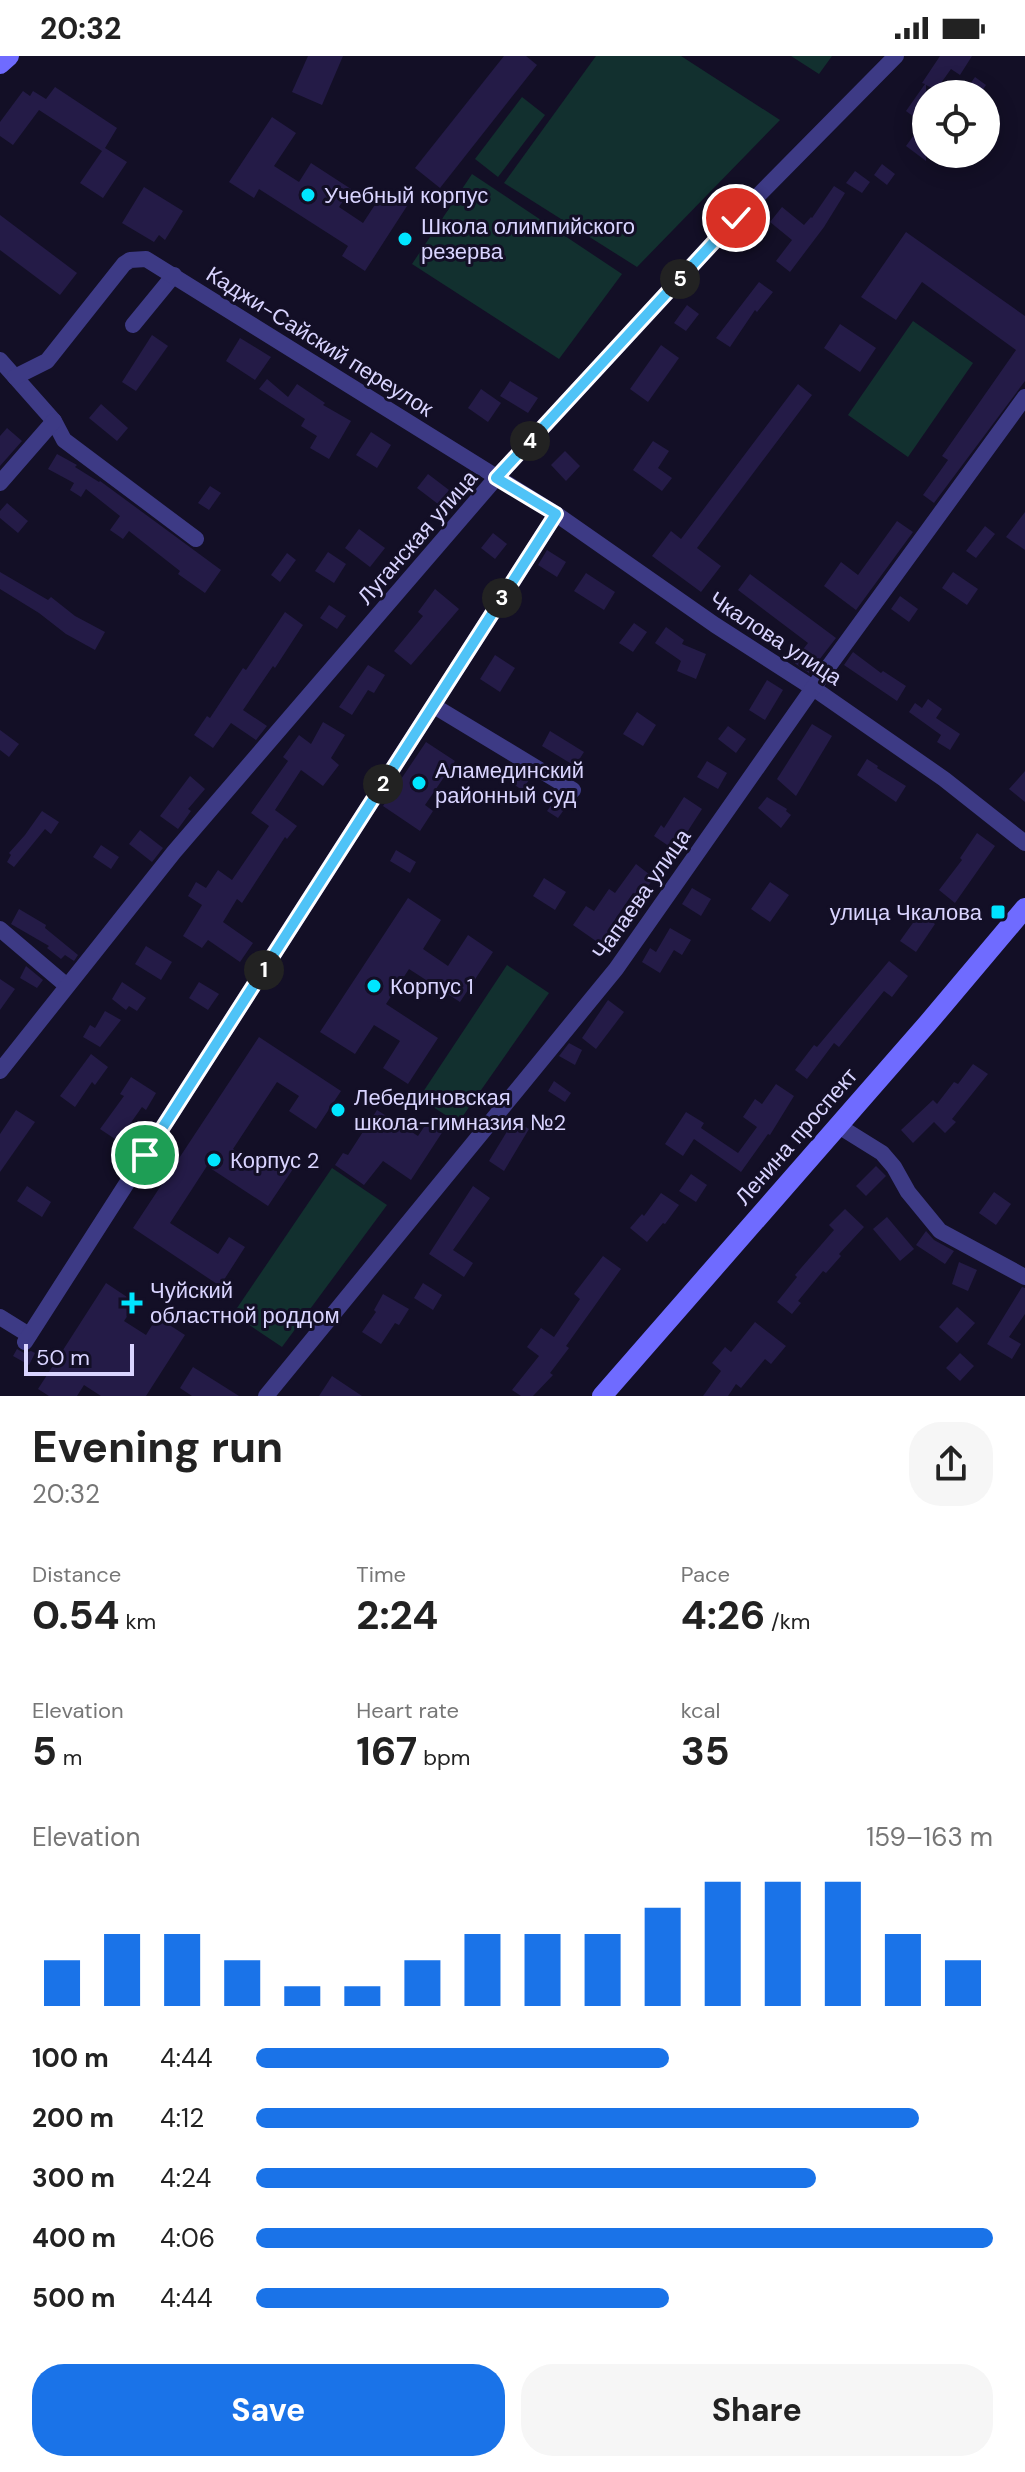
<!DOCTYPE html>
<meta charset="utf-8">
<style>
body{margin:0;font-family:"DM Sans",sans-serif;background:#f6f6f6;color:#222;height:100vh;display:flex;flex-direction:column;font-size:30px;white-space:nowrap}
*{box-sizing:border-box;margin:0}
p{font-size:26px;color:#767676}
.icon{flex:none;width:44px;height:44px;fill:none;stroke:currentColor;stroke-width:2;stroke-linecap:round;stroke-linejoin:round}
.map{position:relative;height:1340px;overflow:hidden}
.sheet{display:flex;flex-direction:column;background:#fff;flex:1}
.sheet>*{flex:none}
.buttons{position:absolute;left:912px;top:24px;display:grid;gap:16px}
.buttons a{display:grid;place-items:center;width:88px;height:88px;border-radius:50%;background:#fff;box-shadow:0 4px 20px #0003;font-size:40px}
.scale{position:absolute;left:24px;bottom:20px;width:110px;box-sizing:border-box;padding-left:8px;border:4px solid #d9d4ff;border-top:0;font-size:22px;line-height:28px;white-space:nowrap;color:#d9d4ff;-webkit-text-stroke:6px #130f26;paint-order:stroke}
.pin{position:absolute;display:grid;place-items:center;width:68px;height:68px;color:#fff;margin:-34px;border:4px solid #fff;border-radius:50%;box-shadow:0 2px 8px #0007}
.km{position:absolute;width:40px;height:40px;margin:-20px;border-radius:50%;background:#222;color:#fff;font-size:22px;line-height:40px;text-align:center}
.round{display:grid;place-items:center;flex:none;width:84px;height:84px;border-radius:32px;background:#f6f6f6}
.head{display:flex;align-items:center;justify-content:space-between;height:136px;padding:0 32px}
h1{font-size:44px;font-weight:700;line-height:60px}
.figures{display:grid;grid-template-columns:repeat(3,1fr);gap:12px;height:136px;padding:8px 32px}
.figures div{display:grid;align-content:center}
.figures b{font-size:40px;font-weight:700}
.figures small{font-size:22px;font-weight:400}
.figures p{font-size:22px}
.chart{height:224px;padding:16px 32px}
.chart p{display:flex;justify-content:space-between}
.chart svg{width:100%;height:144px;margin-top:8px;stroke:#1a73e8;stroke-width:6}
.action{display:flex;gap:16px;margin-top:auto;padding:16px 32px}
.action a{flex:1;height:92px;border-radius:32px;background:#1a73e8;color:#fff;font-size:32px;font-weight:700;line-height:92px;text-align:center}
.action a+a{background:#f6f6f6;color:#222}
ul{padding:0 32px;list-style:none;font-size:26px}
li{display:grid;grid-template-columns:128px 96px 1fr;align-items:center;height:60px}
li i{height:20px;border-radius:10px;background:#1a73e8}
.status{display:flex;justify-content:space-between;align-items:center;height:56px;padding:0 40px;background:#fff;direction:ltr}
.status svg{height:22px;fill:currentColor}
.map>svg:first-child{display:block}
.green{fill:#12302f}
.building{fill:#241b47}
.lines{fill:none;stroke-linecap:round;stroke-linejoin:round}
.street{stroke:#3d3a85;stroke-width:16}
.secondary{stroke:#6f6bff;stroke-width:20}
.route-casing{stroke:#fff;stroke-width:16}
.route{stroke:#4fc3f7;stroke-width:10}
.poi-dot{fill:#00e5ff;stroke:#130f26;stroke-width:3}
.labels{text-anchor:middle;stroke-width:6;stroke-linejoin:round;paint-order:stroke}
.poi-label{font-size:22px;fill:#d9d4ff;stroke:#130f26;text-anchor:start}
.street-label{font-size:22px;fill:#d9d4ff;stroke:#130f26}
</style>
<div class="status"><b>20:32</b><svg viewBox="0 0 49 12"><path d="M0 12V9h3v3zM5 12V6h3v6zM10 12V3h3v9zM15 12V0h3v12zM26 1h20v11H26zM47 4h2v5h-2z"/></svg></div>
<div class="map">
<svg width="1025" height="1340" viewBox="0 0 1025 1340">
<rect width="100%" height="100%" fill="#130f26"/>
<g class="green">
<path d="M596,0H681L780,64L637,211L504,127Z"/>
<path d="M791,0H832L819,18Z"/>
<path d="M522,41L545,59L498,121L475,103Z"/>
<path d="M472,118L622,218L559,303L412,208Z"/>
<path d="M913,265L973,307L908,401L848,359Z"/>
<path d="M507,909L549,937L458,1067L419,1042Z"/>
<path d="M332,1112L387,1149L282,1291L233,1258Z"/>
</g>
<g class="building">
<path d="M308,0H343L322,49L292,36Z"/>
<path d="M504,0H526L537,9L440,132L415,112Z"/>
<path d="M940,0H972L960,19L951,13L936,34L926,29V70L906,55L925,28L922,27Z"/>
<path d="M975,21L986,29L980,38H963Z"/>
<path d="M55,31L117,72L105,92L127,106L103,142L80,127L102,95L39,54L13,89L0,80V66L23,35L30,40L33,35L46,43Z"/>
<path d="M272,61L296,77L274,110L299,126L311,107L351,133L339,151L363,167L384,135L407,150L365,215L342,200L348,190L259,133L254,142L229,126Z"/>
<path d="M916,76L926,83V105L906,90Z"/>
<path d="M882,108L895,118L887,129L874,119Z"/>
<path d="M855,115L870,126L862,137L846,127Z"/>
<path d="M834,130L845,137L824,171L790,216L776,205L792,184L770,166L782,151L804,169L811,161L812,162Z"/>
<path d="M144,131L183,155L165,184L159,179L154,186L122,167Z"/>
<path d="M0,159L77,217L60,239L0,194Z"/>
<path d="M906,176L1025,260V325L934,447L923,439L948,404L942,400L1016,294L922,226L896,264L861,241Z"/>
<path d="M759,226L773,236L757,256L755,254L730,291L716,282Z"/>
<path d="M687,249L699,258L686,275L674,267Z"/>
<path d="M840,268L876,292L860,316L824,292Z"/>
<path d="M152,279L168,290L136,335L122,326Z"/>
<path d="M240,282L271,301L255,324L226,305Z"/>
<path d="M661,289L679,302L648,346L630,333Z"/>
<path d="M267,323L288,341L297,328L325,347L323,349L351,365L329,403L310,392L317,380L301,370L305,363L259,333Z"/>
<path d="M510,325L538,342L528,357L500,340Z"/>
<path d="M798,328L812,339L697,492L721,510L701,536L652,500L671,475L681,483Z"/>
<path d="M481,333L501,347L488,366L468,352Z"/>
<path d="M101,348L128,372L117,385L89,362Z"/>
<path d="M7,372L22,385L0,410V380Z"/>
<path d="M371,376L391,389L377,412L356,399Z"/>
<path d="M653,385L669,395L658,412L672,422L662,435L633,414Z"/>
<path d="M565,395L580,410L566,425L551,409Z"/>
<path d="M57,398L77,409L75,411L99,426L100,425L221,514L205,537L178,518L180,515L129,475L123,483L110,474L120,460L86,433L81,441L70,434L74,427L48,413Z"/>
<path d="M428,418L449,434L438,448L417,432Z"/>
<path d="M210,430L221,437L209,454L198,447Z"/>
<path d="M7,447L28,465L18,477L0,462V455Z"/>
<path d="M1025,456V494L1006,481Z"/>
<path d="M897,465L913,476L856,554L824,530L841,506L858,519Z"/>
<path d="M985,470L995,478L976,502L966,495Z"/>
<path d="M359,473L385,492L370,511L345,492Z"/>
<path d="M493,477L507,488L495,503L481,492Z"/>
<path d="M547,494L566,506L557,521L538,509Z"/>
<path d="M328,496L346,508L334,527L315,515Z"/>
<path d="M287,497L296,504L280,526L271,519Z"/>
<path d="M0,516L48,544L51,541L75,560L105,576L95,594L66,578L39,557L0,533Z"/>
<path d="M953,516L978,533L967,549L942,532Z"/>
<path d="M586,517L615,536L604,554L574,535Z"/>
<path d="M750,518L836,582L809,617L793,606L808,587L738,534Z"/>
<path d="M435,533L459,553L411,609L394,595L423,560L418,556Z"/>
<path d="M900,540L918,553L909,566L891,553Z"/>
<path d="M329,549L346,560L337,573L320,562Z"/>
<path d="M285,556L303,569L275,612L273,610L243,654L267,670L256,684L231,667L213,692L194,679L207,660L210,662L243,612L246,614Z"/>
<path d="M634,567L647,576L633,596L619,587Z"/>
<path d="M666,571L684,584L682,588L706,598L696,623L677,615L681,605L655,587Z"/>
<path d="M853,596L881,617L883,615L906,630L897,645L844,609Z"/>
<path d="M495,599L515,612L500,636L480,623Z"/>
<path d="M368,609L385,619L374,637L368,634L352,659L339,651Z"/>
<path d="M767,624L783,634L765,664L749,654Z"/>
<path d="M928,643L942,653L936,662L960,678L950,694L937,686L941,679L909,656L915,647L922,652Z"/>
<path d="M637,656L656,669L643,690L623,678Z"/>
<path d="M323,666L345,679L331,702L339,709L323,730L301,714L275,754L297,770L287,783L285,781L242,847L237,843L223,866L253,887L240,906L208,884L202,892L183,880L202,849L188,840L196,826L206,832L218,814L232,824L269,770L251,757L288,705L283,701L299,679L311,688Z"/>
<path d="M812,668L832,680L796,740L777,723Z"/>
<path d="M728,670L746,683L736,697L718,683Z"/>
<path d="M0,674L19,688L9,701L0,694Z"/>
<path d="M550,675L584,696L575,710L542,690Z"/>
<path d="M426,686L455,705L425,749L433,755L420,775L383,750Z"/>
<path d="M867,703L878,710L877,712L906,730L896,746L857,719Z"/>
<path d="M707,705L727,717L718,733L697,721Z"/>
<path d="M507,707L531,721L522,734L499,718Z"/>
<path d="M1025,715V746L1009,733Z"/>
<path d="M190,720L205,733L188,753L191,755L178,773L160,760Z"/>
<path d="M559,738L571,744L558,762L547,755Z"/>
<path d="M684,741L702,753L682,784L686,786L679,797L654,780L661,769L664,772Z"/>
<path d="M767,741L787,753L786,755L791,759L781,772L758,752Z"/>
<path d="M42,755L59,766L51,778L45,773L14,811L7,806L11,799L9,797L25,779Z"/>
<path d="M140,774L163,792L152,806L129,788Z"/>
<path d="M977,777L995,790L955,847L939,834L962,804L960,802Z"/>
<path d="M101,789L119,801L111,813L93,801Z"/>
<path d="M396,794L416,806L410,817L390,805Z"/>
<path d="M636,808L654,822L640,841L633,837L612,868L620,873L606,892L573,869L586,850L594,855L609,833L615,837Z"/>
<path d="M544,822L566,836L555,854L533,840Z"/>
<path d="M770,826L789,839L770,866L751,853Z"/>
<path d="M692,832L711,843L701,860L682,848Z"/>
<path d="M408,842L441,864L423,893L448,910L468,879L493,896L460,946L409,913L386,948L438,982L408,1028L383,1012L400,985L374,969L355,998L320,976Z"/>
<path d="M19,853L46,869L45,872L78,899L74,905L65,899L61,903L47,892L49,890L11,868Z"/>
<path d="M920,857L935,868L916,896L900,885Z"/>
<path d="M670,872L691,884L682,899L674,894L660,917L642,906L650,892L656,896Z"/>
<path d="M146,890L172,906L161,924L135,908Z"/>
<path d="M889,905L908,920L892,941L884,935L839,991L834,987L807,1023L795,1014L814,989L817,991Z"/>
<path d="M26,910L43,924L37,932L20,922Z"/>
<path d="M0,923L15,933L0,954Z"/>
<path d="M122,926L146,942L137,955L129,950L126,954L112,943Z"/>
<path d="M199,926L219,938L208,954L189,942Z"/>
<path d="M608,944L624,956L596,993L582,982Z"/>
<path d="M105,955L121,964L100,991L83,981L90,969L95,972Z"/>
<path d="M259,981L341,1035L316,1073L289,1055L299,1040L277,1026L233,1093L262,1113L272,1098L293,1113L268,1150L207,1110L170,1167L218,1198L229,1181L245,1191L220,1230L133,1172Z"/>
<path d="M569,987L582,994L575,1009L559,1000Z"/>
<path d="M91,998L108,1011L95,1029L92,1026L75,1051L60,1040Z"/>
<path d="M973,1008L988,1018L952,1063L956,1066L945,1077L934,1066L913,1087L901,1074L933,1044L937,1048L954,1026L958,1028Z"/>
<path d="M131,1021L156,1037L146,1054L142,1051L118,1085L100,1073L124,1040L120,1038Z"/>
<path d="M554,1025L571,1037L565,1046L548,1035Z"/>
<path d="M776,1028L794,1040L770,1079L768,1078L741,1116L694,1083L683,1100L665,1088L686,1056L704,1067L701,1072L738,1097L757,1071L743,1061L755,1043L762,1048Z"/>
<path d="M16,1054L35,1066L0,1116V1078Z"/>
<path d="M377,1054L418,1080L432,1059L447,1069L411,1124L383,1105L364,1129L335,1109L343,1097L348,1099Z"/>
<path d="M514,1064L529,1073L504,1115L489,1105Z"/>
<path d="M876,1110L886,1120L866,1140L856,1130Z"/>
<path d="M691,1118L707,1129L696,1146L679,1135Z"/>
<path d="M27,1130L51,1146L42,1161L17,1145Z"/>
<path d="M473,1130L490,1142L453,1194L473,1207L464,1221L429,1198Z"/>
<path d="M994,1136L1011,1148L996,1169L979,1157Z"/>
<path d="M661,1137L679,1149L665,1168L663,1167L647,1186L630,1172L642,1158L644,1160Z"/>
<path d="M845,1153L864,1171L839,1198L841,1200L826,1217L823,1215L798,1245L801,1247L792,1258L777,1246L797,1221L795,1219L834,1174L829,1169Z"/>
<path d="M887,1161L914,1193L900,1205L873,1173Z"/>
<path d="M926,1175L934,1184L954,1195L945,1208L916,1189Z"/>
<path d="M603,1200L621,1213L566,1290L569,1292L550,1317L553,1319L533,1340H521L512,1334L539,1300L527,1291L541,1272L554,1281L580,1243L574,1238Z"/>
<path d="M959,1206L977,1214L968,1235L952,1228Z"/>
<path d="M106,1227L136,1247L124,1265L146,1279L157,1261L185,1279L146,1340H101L84,1329L77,1340H49L38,1333Z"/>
<path d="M423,1227L442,1239L433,1254L414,1242Z"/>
<path d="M1022,1231L1025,1232V1258L1009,1281L1021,1288L1012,1303L987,1288Z"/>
<path d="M383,1238L409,1253L399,1269L395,1267L381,1288L362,1276L376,1256L374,1254Z"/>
<path d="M957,1251L975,1267L957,1287L939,1271Z"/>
<path d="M755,1266L786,1290L771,1308L765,1303L741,1332L736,1328L728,1340H703L721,1315L712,1307L725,1291L731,1296Z"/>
<path d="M17,1293L24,1297L31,1295L35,1297L29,1309L13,1300Z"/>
<path d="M960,1297L974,1310L960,1325L946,1312Z"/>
<path d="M193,1311L239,1340H192L180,1332Z"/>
<path d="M332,1320L362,1340H319Z"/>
</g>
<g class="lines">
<g class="street">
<path d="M133,269L174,219"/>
<path d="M0,304L54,365L64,384L196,483"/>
<path d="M15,321L47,305L124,208L130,204L146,203L556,458L715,569L813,632L944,723L1025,787"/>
<path d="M0,427L54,365"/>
<path d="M434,650L573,734"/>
<path d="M0,873L67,930"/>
<path d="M0,1015L174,796L496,422L736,162L896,0"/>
<path d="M837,1069L882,1097L894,1111L908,1136L940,1175L1025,1221"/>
<path d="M0,1261L29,1279"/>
<path d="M25,1286L556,458"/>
<path d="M266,1340L616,913L813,632L1025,341"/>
</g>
<g class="secondary">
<path d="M0,8L9,0"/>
<path d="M602,1340L928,967L1025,852"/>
</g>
</g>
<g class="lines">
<defs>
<path id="route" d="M145,1099L556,458L496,422L736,162"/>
</defs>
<use href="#route" class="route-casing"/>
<use href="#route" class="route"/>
</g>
<g class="poi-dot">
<circle cx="308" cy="139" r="8"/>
<circle cx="405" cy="183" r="8"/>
<circle cx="419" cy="727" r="8"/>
<rect x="990" y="848" width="16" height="16" rx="4"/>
<circle cx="374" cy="930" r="8"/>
<circle cx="338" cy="1054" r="8"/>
<circle cx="214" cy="1104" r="8"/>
<path d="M128 1235h8v8h8v8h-8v8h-8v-8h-8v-8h8z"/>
</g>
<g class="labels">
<g class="poi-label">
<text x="324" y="147">Учебный корпус</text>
<text x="421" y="178">Школа олимпийского<tspan x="421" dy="25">резерва</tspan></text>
<text x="435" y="722">Аламединский<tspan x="435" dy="25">районный суд</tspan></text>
<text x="982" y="864" text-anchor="end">улица Чкалова</text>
<text x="390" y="938">Корпус 1</text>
<text x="354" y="1049">Лебединовская<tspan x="354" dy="25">школа-гимназия №2</tspan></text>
<text x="230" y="1112">Корпус 2</text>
<text x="150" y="1242">Чуйский<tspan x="150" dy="25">областной роддом</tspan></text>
</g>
<g class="street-label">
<text transform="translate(320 285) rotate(32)" y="8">Каджи-Сайский переулок</text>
<text transform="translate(417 481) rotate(-49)" y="8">Луганская улица</text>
<text transform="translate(776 582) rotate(33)" y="8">Чкалова улица</text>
<text transform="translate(641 838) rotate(-55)" y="8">Чапаева улица</text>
<text transform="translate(796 1080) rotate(-49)" y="8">Ленина проспект</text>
</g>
</g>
</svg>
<div class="buttons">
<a><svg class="icon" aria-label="locate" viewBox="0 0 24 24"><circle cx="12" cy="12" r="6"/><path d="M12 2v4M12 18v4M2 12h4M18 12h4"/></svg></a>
</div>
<div class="scale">50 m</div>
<div class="pin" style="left:145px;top:1099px;background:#1e9e55"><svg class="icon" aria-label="arrive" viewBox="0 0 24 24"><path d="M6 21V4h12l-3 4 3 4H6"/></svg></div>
<div class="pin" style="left:736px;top:162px;background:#d93025"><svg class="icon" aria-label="check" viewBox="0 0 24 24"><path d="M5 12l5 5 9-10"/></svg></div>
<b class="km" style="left:264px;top:914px">1</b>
<b class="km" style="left:383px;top:728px">2</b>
<b class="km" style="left:502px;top:542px">3</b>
<b class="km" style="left:530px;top:385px">4</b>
<b class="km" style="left:680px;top:223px">5</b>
</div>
<section class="sheet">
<div class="head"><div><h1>Evening run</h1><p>20:32</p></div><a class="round"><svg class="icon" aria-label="share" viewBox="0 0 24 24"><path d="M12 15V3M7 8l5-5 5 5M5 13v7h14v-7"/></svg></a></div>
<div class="figures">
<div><p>Distance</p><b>0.54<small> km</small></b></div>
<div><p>Time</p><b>2:24</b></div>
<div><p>Pace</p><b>4:26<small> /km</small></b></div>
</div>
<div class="figures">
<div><p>Elevation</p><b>5<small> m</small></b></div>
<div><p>Heart rate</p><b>167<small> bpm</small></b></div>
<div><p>kcal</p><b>35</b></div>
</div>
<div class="chart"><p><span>Elevation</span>159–163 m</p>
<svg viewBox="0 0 160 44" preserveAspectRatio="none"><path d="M5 44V30M15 44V22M25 44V22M35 44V30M45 44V38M55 44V38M65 44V30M75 44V22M85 44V22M95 44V22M105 44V14M115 44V6M125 44V6M135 44V6M145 44V22M155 44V30"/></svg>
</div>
<ul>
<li><b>100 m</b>4:44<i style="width:56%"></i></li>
<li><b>200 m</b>4:12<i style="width:90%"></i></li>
<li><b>300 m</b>4:24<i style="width:76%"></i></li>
<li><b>400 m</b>4:06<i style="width:100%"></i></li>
<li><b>500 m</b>4:44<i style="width:56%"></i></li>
</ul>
<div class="action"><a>Save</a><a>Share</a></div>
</section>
